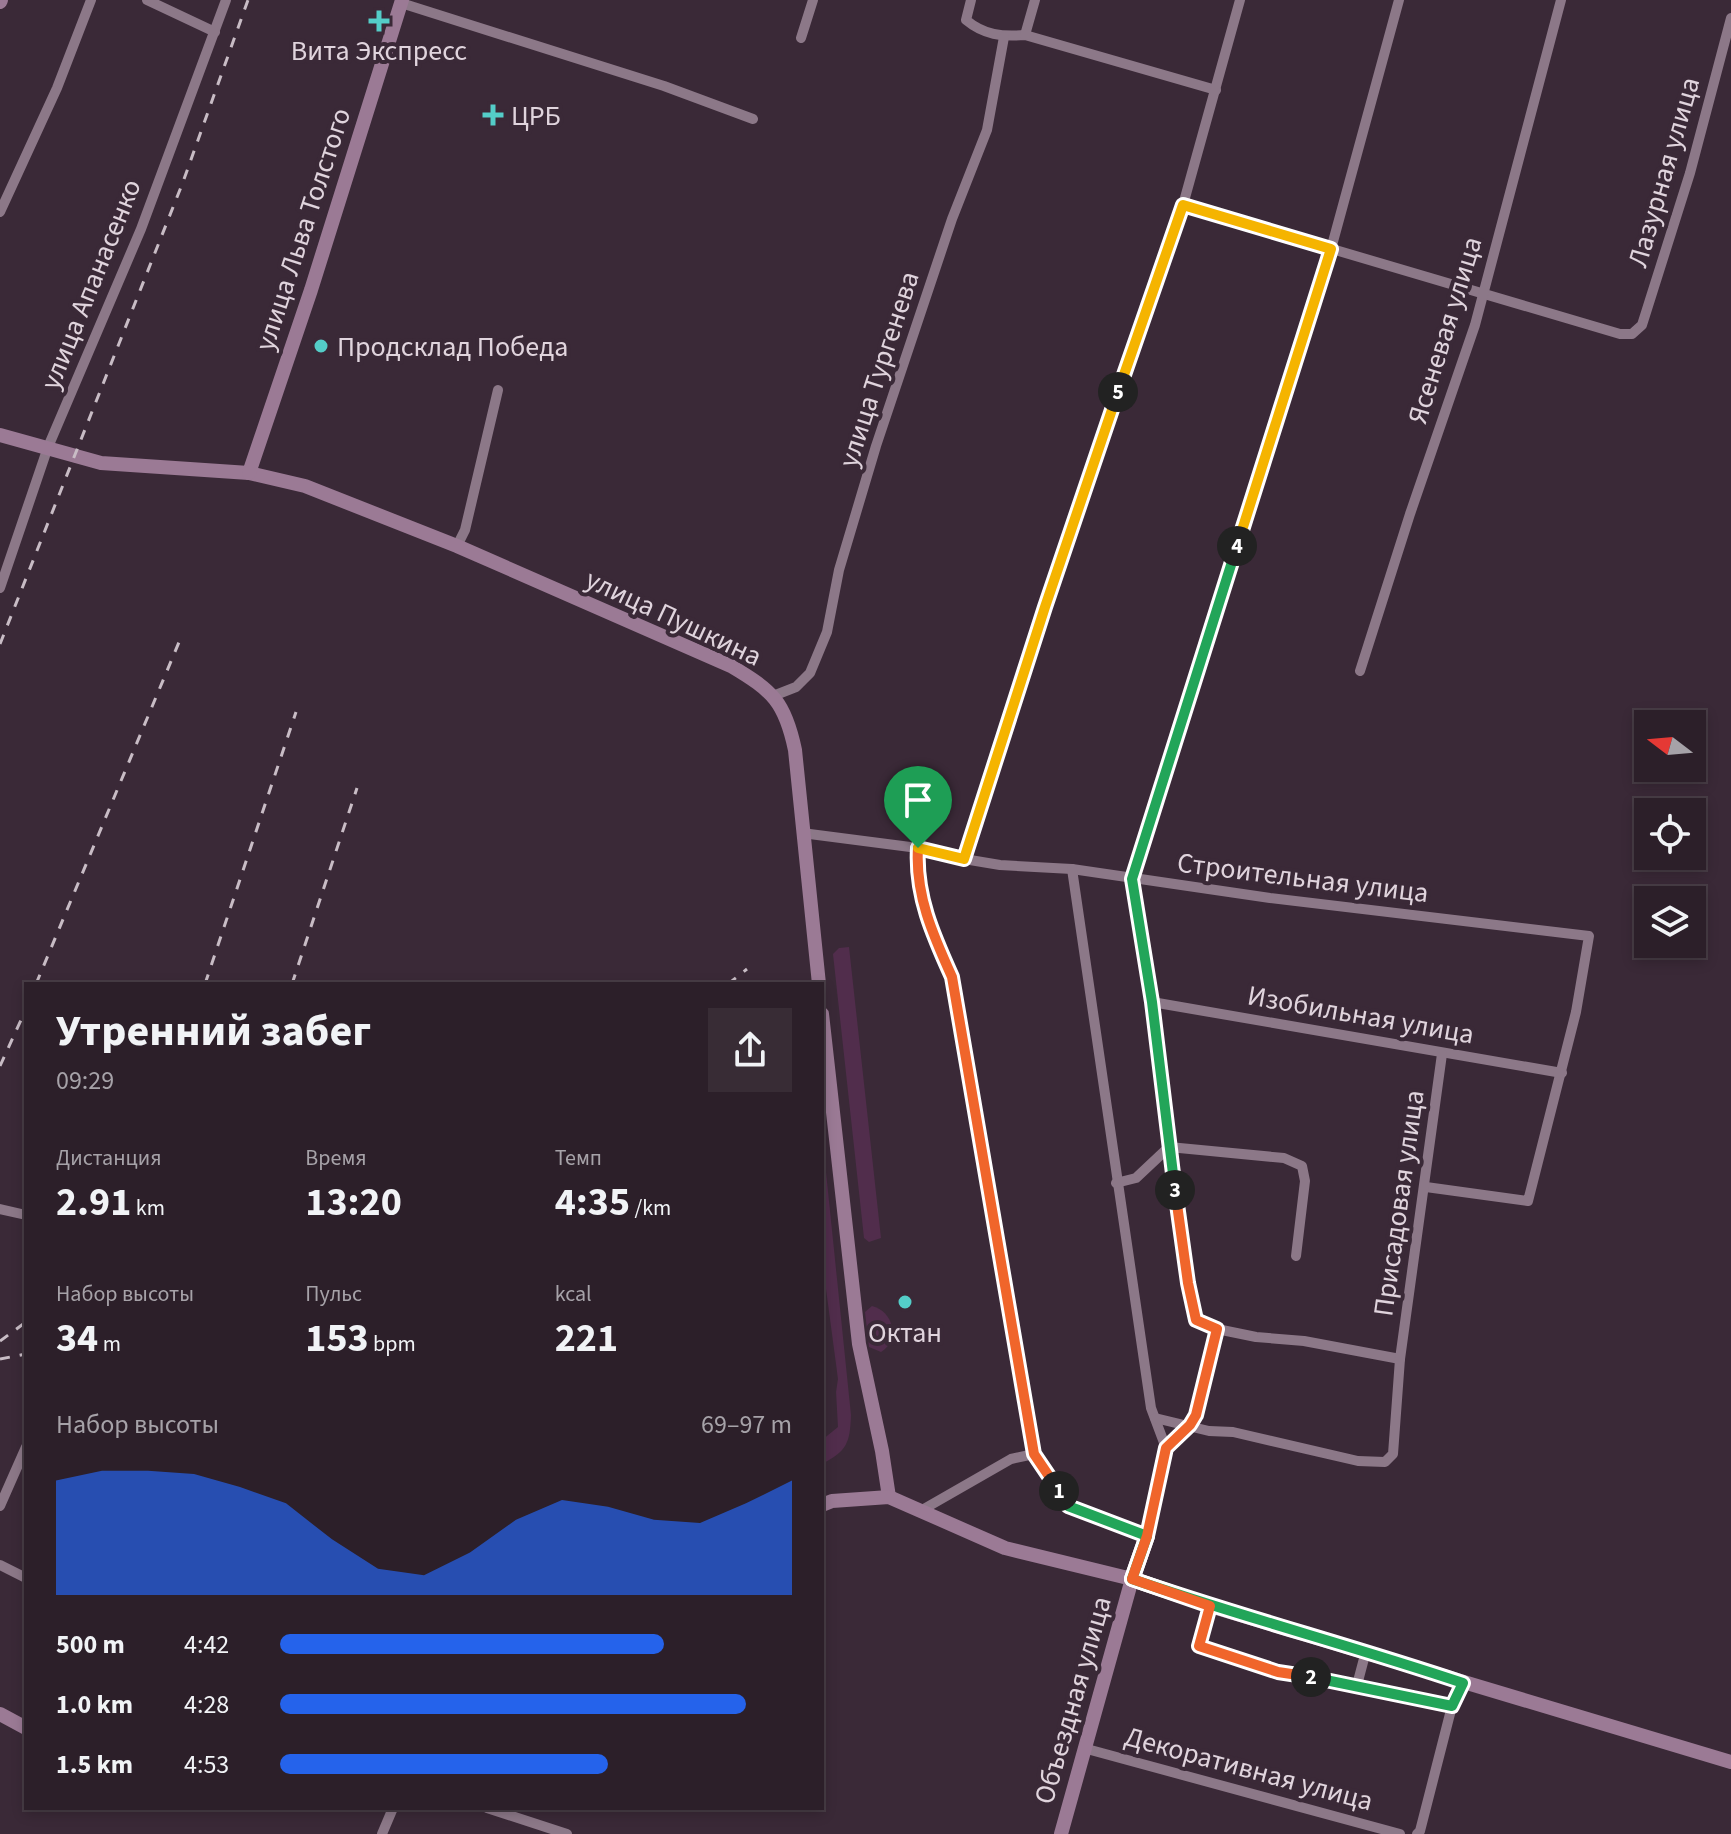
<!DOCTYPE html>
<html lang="ru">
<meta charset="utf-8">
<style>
body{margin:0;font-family:"Source Sans 3",sans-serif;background:#382c35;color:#f1f3f6;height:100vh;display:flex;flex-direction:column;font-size:30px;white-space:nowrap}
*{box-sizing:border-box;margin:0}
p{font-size:26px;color:#a6a2a8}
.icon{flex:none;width:44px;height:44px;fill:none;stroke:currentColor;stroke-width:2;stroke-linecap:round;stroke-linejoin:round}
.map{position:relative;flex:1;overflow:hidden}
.sheet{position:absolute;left:24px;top:982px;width:800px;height:828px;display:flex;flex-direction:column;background:#2c1f29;border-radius:0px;box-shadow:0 4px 12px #0003,0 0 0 2px #483d46}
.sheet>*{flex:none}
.needle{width:52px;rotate:286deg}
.tools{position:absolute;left:1634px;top:710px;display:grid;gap:16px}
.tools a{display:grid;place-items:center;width:72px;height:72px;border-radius:0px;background:#2c1f29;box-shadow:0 4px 12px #0003,0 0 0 2px #483d46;font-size:40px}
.pin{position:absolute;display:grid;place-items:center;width:68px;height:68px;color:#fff;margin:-82px -34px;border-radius:50% 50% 50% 0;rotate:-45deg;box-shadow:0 0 8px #0007}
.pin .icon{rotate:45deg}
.km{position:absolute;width:40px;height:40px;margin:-20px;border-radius:50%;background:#222;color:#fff;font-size:22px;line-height:40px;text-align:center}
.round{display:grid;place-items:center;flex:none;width:84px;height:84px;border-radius:0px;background:#382c35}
.headline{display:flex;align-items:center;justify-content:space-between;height:136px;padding:0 32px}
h1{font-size:44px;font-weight:700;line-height:60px}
.metrics{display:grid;grid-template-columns:repeat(3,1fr);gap:12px;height:136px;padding:8px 32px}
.metrics div{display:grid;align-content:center}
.metrics b{font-size:40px;font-weight:700}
.metrics small{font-size:22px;font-weight:400}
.metrics p{font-size:22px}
.chart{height:224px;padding:16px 32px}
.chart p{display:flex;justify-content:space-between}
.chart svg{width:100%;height:144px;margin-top:8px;fill:#2563eb;opacity:.7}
ul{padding:0 32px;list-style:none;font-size:26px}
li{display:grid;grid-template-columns:128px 96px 1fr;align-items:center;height:60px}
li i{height:20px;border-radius:10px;background:#2563eb}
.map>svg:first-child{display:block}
.green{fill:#512d4c}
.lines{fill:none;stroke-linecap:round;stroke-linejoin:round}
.street{stroke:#8c7888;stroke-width:10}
.secondary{stroke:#9b7a95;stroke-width:14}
.rail{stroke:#c8bcc5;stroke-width:3;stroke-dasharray:10 10;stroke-linecap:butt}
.split-1-casing{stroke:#fff;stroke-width:16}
.split-2-casing{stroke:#fff;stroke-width:16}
.split-3-casing{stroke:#fff;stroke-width:16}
.split-4-casing{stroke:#fff;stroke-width:16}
.split-5-casing{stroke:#fff;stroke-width:16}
.split-6-casing{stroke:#fff;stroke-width:16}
.split-1{stroke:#f0652b;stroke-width:10}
.split-2{stroke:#22a559;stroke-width:10}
.split-3{stroke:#f0652b;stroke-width:10}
.split-4{stroke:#22a559;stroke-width:10}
.split-5{stroke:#f5b400;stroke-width:10}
.split-6{stroke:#f5b400;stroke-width:10}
.poi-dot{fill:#54cdc8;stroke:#3a2937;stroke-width:3}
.labels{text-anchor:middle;stroke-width:8;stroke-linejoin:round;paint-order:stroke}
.poi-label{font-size:28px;fill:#e0d4dd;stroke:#3a2937}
.street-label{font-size:28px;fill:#e0d4dd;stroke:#3a2937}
</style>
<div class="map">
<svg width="1731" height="1834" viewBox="0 0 1731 1834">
<rect width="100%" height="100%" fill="#3a2937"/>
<g class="green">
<path d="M849,947L881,1238L869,1242L864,1238L833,954L839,948Z"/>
<path d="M822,1133L851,1415C850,1443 847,1451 822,1464V1440L838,1427L836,1392L838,1379L822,1259Z"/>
<path d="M872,1306C893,1311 901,1340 881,1352L869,1347L865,1312Z"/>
</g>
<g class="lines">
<g class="street">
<path d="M147,0L215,32"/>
<path d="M971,0L966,20C984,35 1002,37 1025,35L1216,90"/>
<path d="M401,3L664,86L753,119"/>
<path d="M1025,35L1035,0"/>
<path d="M801,38L813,0"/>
<path d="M1183,205L1620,334H1632L1642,325L1690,173L1731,18"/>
<path d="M0,212L57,88L91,0"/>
<path d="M457,546L465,530L498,390"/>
<path d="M0,588L48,447L141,229L226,0"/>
<path d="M1360,671L1410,514L1475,325L1561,0"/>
<path d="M773,696L796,687L810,673L827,632L839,570L876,446L952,219L987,130L1004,37"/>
<path d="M802,833L918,848L964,859L1045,607L1183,205L1240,0"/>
<path d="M918,848C915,895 933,935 952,977L1034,1454L1011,1459L922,1510"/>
<path d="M964,859L1000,865L1072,869L1270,898L1589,936L1576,1012L1528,1201L1426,1187"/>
<path d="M1072,869L1151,1408L1166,1448L1147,1536L1132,1579"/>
<path d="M1152,1002L1562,1073"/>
<path d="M1116,1183L1136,1178L1169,1147L1284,1158L1302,1166L1305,1181L1296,1256"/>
<path d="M0,1209L26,1215"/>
<path d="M1217,1329L1256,1337L1304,1341L1400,1359"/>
<path d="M1155,1418L1209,1431L1233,1432L1358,1461L1385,1462L1393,1454L1400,1359L1442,1054"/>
<path d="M1166,1448L1190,1425L1196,1415L1217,1329L1196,1320L1188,1283L1152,1002L1132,879L1331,249L1399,0"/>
<path d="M1034,1454L1068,1506L1147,1536"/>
<path d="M0,1506L26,1447"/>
<path d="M0,1565L26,1578"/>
<path d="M1210,1606L1199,1646L1278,1672L1452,1706"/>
<path d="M1357,1685L1366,1651"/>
<path d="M1087,1749L1400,1834"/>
<path d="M487,1808L567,1834"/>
<path d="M382,1834L393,1808"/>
<path d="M1417,1834L1420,1831L1452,1706L1463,1683"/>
</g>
<g class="secondary">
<path d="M0,2L1,0"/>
<path d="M0,435L101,463L249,473L305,486L457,546L731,666C773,691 785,702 795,750L819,984"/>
<path d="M249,473L311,290L402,0"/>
<path d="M822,1014L859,1344L882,1451L889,1497"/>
<path d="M822,1505L832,1501L889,1497L1005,1548L1132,1579L1210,1606L1731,1762"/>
<path d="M0,1714L26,1728"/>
<path d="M1061,1834L1132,1579"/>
</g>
<g class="rail">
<path d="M0,644L183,182L248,0"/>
<path d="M36,984L182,635"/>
<path d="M205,984L296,712"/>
<path d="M292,984L357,788"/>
<path d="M728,984L747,969"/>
<path d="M0,1066L26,1009"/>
<path d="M0,1341L26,1322"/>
<path d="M0,1359L26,1354"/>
</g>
</g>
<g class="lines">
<defs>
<path id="split-1" d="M918,848C915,895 933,935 952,977L1034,1454L1059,1491"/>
<path id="split-2" d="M1059,1491L1068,1506L1147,1536L1132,1579C1242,1617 1353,1646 1463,1683L1452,1706L1311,1677"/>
<path id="split-3" d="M1175,1190L1188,1283L1196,1320L1217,1329L1196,1415L1190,1425L1166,1448L1147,1536L1132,1579L1210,1606L1199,1646L1278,1672L1311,1677"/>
<path id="split-4" d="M1175,1190L1152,1002L1132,879L1237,546"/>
<path id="split-5" d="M1118,392L1183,205L1331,249L1237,546"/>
<path id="split-6" d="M918,848L964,859L1045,607L1118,392"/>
</defs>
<use href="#split-1" class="split-1-casing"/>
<use href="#split-2" class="split-2-casing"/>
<use href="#split-3" class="split-3-casing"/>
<use href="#split-4" class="split-4-casing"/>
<use href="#split-5" class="split-5-casing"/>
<use href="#split-6" class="split-6-casing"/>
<use href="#split-1" class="split-1"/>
<use href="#split-2" class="split-2"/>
<use href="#split-3" class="split-3"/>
<use href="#split-4" class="split-4"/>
<use href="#split-5" class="split-5"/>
<use href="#split-6" class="split-6"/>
</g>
<g class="poi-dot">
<path d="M375 9h8v8h8v8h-8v8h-8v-8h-8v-8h8z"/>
<path d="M489 103h8v8h8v8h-8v8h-8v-8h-8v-8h8z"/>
<circle cx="321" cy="346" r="8"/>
<circle cx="905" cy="1302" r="8"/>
</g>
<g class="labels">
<g class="poi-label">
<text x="379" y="60">Вита Экспресс</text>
<text x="511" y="125" text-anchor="start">ЦРБ</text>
<text x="337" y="356" text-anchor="start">Продсклад Победа</text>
<text x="905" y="1342">Октан</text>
</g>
<g class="street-label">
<text transform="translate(1663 172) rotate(-74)" y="10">Лазурная улица</text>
<text transform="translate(302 229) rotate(-72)" y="10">улица Льва Толстого</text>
<text transform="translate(90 284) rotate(-68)" y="10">улица Апанасенко</text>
<text transform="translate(1444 330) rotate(-73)" y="10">Ясеневая улица</text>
<text transform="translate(878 369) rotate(-72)" y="10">улица Тургенева</text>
<text transform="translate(674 617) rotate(25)" y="10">улица Пушкина</text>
<text transform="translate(1303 877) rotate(7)" y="10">Строительная улица</text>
<text transform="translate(1361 1014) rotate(10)" y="10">Изобильная улица</text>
<text transform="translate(1398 1203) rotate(-82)" y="10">Присадовая улица</text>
<text transform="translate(1072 1700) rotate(-74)" y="10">Объездная улица</text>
<text transform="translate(1249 1768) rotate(15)" y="10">Декоративная улица</text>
</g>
</g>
</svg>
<div class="tools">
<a><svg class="needle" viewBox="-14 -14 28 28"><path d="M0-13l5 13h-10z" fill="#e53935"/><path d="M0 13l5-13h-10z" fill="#a6a2a8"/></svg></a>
<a><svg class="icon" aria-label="locate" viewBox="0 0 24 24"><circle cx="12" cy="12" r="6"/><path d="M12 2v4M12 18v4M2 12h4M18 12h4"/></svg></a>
<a><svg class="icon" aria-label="layers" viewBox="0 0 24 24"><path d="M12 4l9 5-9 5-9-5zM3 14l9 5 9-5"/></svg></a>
</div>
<div class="pin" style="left:918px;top:848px;background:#1e9e55"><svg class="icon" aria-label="arrive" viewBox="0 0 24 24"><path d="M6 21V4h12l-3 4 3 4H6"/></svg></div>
<b class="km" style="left:1059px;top:1491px">1</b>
<b class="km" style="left:1311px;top:1677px">2</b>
<b class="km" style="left:1175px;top:1190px">3</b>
<b class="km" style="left:1237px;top:546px">4</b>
<b class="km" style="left:1118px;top:392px">5</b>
<section class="sheet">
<div class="headline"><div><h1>Утренний забег</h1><p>09:29</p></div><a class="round"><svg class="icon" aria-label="share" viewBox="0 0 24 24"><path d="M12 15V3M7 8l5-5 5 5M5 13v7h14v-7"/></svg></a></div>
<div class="metrics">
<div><p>Дистанция</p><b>2.91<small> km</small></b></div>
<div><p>Время</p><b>13:20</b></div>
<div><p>Темп</p><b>4:35<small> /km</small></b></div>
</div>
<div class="metrics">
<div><p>Набор высоты</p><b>34<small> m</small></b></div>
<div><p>Пульс</p><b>153<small> bpm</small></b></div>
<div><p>kcal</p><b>221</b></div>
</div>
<div class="chart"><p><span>Набор высоты</span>69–97 m</p>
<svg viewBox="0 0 160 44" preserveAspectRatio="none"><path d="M0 44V9L10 6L20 6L30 7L40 11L50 16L60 27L70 36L80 38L90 31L100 21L110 15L120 17L130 21L140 22L150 16L160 9V44z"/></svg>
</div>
<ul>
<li><b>500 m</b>4:42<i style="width:75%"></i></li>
<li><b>1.0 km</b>4:28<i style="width:91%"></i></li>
<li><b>1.5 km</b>4:53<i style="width:64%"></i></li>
</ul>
</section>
</div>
